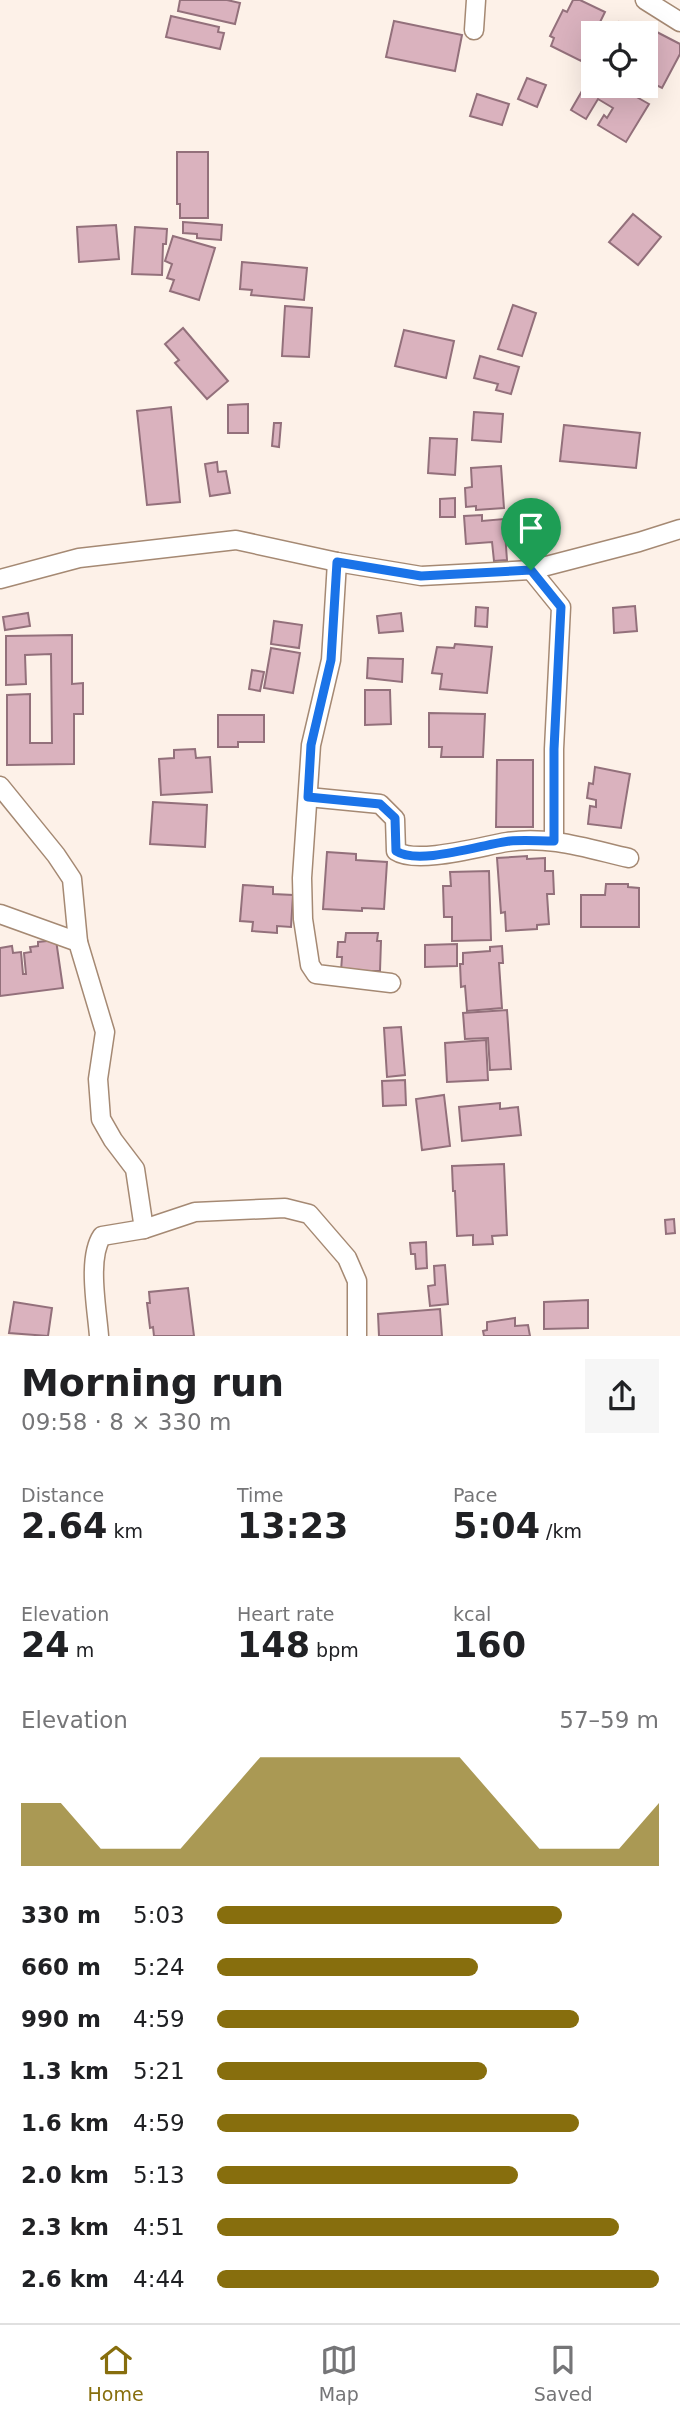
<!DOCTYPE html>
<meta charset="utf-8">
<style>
body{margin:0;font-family:"DejaVu Sans",sans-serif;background:#f6f6f6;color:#202124;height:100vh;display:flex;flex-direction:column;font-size:26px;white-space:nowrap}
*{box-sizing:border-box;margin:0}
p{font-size:23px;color:#757577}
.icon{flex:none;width:38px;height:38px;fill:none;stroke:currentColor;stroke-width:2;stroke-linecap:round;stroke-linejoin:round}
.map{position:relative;height:1336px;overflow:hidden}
.panel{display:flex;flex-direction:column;background:#fff;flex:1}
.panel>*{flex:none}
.tools{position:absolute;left:581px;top:21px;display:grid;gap:14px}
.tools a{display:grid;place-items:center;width:77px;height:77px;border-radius:0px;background:#fff;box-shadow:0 7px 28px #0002;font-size:35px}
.pin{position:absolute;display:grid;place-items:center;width:60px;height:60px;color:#fff;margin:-72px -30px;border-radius:50% 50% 50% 0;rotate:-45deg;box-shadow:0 0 7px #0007}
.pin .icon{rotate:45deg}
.round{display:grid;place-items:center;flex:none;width:74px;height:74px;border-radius:0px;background:#f6f6f6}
.overview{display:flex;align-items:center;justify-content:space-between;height:119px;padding:0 21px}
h1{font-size:38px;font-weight:600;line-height:52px}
.figures{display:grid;grid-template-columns:repeat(3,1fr);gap:10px;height:119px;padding:7px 21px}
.figures div{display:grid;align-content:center}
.figures b{font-size:35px;font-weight:600}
.figures small{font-size:19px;font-weight:400}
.figures p{font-size:19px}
.chart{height:196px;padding:14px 21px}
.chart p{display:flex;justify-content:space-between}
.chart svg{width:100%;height:126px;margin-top:7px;fill:#876e0d;opacity:.7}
ul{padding:0 21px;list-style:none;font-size:23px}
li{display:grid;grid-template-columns:112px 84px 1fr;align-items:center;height:52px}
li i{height:18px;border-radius:9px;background:#876e0d}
.menu{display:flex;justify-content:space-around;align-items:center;height:98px;border-top:2px solid #e0e0e0;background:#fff;font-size:19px;color:#757577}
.menu a{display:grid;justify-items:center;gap:4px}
.menu .current{color:#876e0d}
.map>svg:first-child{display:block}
.building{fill:#dab2be;stroke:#93707b;stroke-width:2}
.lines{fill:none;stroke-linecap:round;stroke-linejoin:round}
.street-casing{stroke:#a58973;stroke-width:21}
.street{stroke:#fff;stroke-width:18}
.route-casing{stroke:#fff;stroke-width:14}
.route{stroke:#1a73e8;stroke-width:9}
</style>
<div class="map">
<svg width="680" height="1336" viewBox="0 0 680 1336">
<rect width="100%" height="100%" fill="#fdf1e8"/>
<g class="building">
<path d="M180,0H227L240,3L235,24L178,11Z"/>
<path d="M573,0H580L605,12L581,61L551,46L554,38L550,36L563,10L567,12Z"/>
<path d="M171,16L219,27L218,32L224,33L220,49L166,37Z"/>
<path d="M394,21L462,35L455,71L386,57Z"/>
<path d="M619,22L640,33H613Z"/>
<path d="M651,29L680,44V54L662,88L646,80V36Z"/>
<path d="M593,72V86H617L649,104L626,142L598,125L604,115L607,118L613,108L598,99L586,119L571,110Z"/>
<path d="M527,78L546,85L537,107L518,99Z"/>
<path d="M477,94L509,104L502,125L470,116Z"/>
<path d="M177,152H208V218H180V204H177Z"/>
<path d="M633,214L661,237L638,265L609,242Z"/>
<path d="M183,222L222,225L221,240L197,238V234L183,233Z"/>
<path d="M116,225L119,259L79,262L77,227Z"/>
<path d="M135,227L167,229L166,244H163L162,275L132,274Z"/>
<path d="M173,236L215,248L199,300L170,291L174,280L167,278L172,264L165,261Z"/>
<path d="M242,262L307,268L304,300L251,295L252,290L240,289Z"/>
<path d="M513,305L536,313L522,356L498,349Z"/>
<path d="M285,306L312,308L309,357L282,356Z"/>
<path d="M183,328L228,381L207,399L175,363L179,360L165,344Z"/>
<path d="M404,330L454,341L446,378L395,366Z"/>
<path d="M480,356L519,367L511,394L496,390L498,384L474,378Z"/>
<path d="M248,404V433H228V405Z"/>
<path d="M171,407L180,502L147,505L137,411Z"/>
<path d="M474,412L503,414L501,442L472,440Z"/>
<path d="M274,423H281L279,447L272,446Z"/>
<path d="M564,425L640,433L636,468L560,461Z"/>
<path d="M430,438L457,439L455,475L428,473Z"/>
<path d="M217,462L218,472L226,471L230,493L210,496L205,464Z"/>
<path d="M501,466L504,508L476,510V506L466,507L465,488L472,487L471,468Z"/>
<path d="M455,498V517H440V499Z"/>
<path d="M482,515V521L504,519L507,560L494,561L492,542L466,544L464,516Z"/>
<path d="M635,606L637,631L614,633L613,608Z"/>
<path d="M476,607L488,608L487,627L475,626Z"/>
<path d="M28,613L30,626L5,630L3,617Z"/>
<path d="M401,613L403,631L379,633L377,616Z"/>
<path d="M274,621L302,625L299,648L271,644Z"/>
<path d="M72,635V684L83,683V714H74V764L7,765V695L30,694V743H52L51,654L25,655L26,684L6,685V636Z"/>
<path d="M455,644L492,647L487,693L440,689L442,674L432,673L437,647L454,648Z"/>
<path d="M271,648L300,653L293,693L264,688Z"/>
<path d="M368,658L403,659L402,682L367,678Z"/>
<path d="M252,670L264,672L260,691L249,689Z"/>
<path d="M365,690H390L391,724L365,725Z"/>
<path d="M429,713L485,714L483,757H441L442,747H429Z"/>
<path d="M218,715H264V742H238V747H218Z"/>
<path d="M195,749L196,758L210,757L212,792L161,795L159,759L174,758V750Z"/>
<path d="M497,760H533V827H496Z"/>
<path d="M595,767L630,774L621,828L588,824L590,806L596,807V800L587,798L589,783L593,784Z"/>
<path d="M153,802L207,805L205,847L150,844Z"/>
<path d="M327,852L356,854V860L387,862L384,909L362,908V911L323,909Z"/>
<path d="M527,856V859L545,858V871H553L554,894H547L549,924L537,925V929L506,931L505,912L501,913L497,858Z"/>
<path d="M489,871L491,940L452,941V917H444L443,886H451L450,872Z"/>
<path d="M606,884H628V887L639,888V927H581V895H605Z"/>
<path d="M243,885L273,887V894L293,895L291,927L277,926V933L252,931L253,922L240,921Z"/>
<path d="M346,933H378L377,941H381L380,971H341L342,957H337L338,942H345Z"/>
<path d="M56,940L63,988L0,996V948L12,946L13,953L21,952L23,974H26L24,953L31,952L30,947L38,946V942Z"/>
<path d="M457,944V966L425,967V945Z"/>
<path d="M502,946L503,963H499L502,1008L467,1011L465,986L461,987L460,964H463V953L490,951V947Z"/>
<path d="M507,1010L511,1069L490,1070L488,1038L465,1039L463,1013Z"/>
<path d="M401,1027L405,1075L387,1077L384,1028Z"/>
<path d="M486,1040L488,1080L447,1082L445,1043Z"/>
<path d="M405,1080L406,1105L383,1106L382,1081Z"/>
<path d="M444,1095L450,1146L422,1150L416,1099Z"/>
<path d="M500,1103V1109L518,1107L521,1135L462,1141L459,1107Z"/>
<path d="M504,1164L507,1235L492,1236L493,1244L473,1245V1235L457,1236L455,1191H453L452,1166Z"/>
<path d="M674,1219L675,1233L666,1234L665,1220Z"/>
<path d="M426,1242L427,1268L416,1269L415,1254H411L410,1243Z"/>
<path d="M445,1265L448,1304L430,1306L428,1286L435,1285L434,1266Z"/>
<path d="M188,1288L194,1336H154L153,1327L150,1328L147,1303H150L149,1292Z"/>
<path d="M588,1300V1328L544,1329V1302Z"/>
<path d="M14,1302L52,1308L48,1336L9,1333Z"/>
<path d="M440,1309L442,1336H379L378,1314Z"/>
<path d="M515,1318V1326L528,1325L530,1336H484L483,1331L487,1330V1322Z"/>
</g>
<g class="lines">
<defs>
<g id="street">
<path d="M645,0L680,22"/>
<path d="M474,30L476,0"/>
<path d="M337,562L331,660L311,745L302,878L303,919L310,965L316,974L391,983"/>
<path d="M531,570L561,607L554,749V841"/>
<path d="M0,579L79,558L236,540L337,562L421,576L531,570L639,542L680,529"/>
<path d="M0,786L56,855L72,879L78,942"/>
<path d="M308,797L380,804L395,819L396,851C417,865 482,846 507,842C548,835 589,849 629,858"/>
<path d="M0,914L78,942L105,1032L98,1079L101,1119L113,1140L135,1169L144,1229"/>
<path d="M99,1336C97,1309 87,1258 102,1236L144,1229L195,1212L285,1208L309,1214L347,1258L357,1281V1336"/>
</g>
</defs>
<use href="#street" class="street-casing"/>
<use href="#street" class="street"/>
</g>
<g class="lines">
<defs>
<path id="route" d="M337,562L421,576L531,570L561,607L554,749V841C539,841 524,840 510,841C483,844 419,866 396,851L395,818L380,804L308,797L311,745L331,660Z"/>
</defs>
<use href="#route" class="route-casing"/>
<use href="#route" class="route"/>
</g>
</svg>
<div class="tools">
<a><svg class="icon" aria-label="locate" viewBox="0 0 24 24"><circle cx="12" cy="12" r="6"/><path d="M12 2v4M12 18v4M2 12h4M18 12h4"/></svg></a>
</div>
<div class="pin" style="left:531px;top:570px;background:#1e9e55"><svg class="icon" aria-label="arrive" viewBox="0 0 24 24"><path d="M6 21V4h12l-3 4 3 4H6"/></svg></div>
</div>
<section class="panel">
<div class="overview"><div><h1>Morning run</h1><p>09:58 · 8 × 330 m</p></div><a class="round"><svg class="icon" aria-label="share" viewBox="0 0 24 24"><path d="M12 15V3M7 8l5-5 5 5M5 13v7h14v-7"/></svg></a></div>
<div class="figures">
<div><p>Distance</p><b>2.64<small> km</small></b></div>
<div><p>Time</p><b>13:23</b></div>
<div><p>Pace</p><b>5:04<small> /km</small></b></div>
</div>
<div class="figures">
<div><p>Elevation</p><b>24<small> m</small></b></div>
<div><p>Heart rate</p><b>148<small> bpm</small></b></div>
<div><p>kcal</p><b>160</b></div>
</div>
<div class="chart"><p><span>Elevation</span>57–59 m</p>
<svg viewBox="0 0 160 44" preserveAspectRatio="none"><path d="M0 44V22L10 22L20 38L30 38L40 38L50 22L60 6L70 6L80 6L90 6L100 6L110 6L120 22L130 38L140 38L150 38L160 22V44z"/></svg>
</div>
<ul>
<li><b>330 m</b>5:03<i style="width:78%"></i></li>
<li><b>660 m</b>5:24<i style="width:59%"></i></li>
<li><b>990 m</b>4:59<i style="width:82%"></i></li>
<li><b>1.3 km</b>5:21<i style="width:61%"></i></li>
<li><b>1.6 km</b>4:59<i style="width:82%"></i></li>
<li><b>2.0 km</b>5:13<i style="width:68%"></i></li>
<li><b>2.3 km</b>4:51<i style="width:91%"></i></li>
<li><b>2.6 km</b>4:44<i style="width:100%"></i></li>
</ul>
</section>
<nav class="menu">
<a class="current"><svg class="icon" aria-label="home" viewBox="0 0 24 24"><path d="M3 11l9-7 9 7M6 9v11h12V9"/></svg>Home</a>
<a><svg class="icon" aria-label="map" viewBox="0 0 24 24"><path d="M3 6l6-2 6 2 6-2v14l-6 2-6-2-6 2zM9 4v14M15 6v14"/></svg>Map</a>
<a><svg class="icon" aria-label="saved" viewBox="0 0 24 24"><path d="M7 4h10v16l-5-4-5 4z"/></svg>Saved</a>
</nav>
